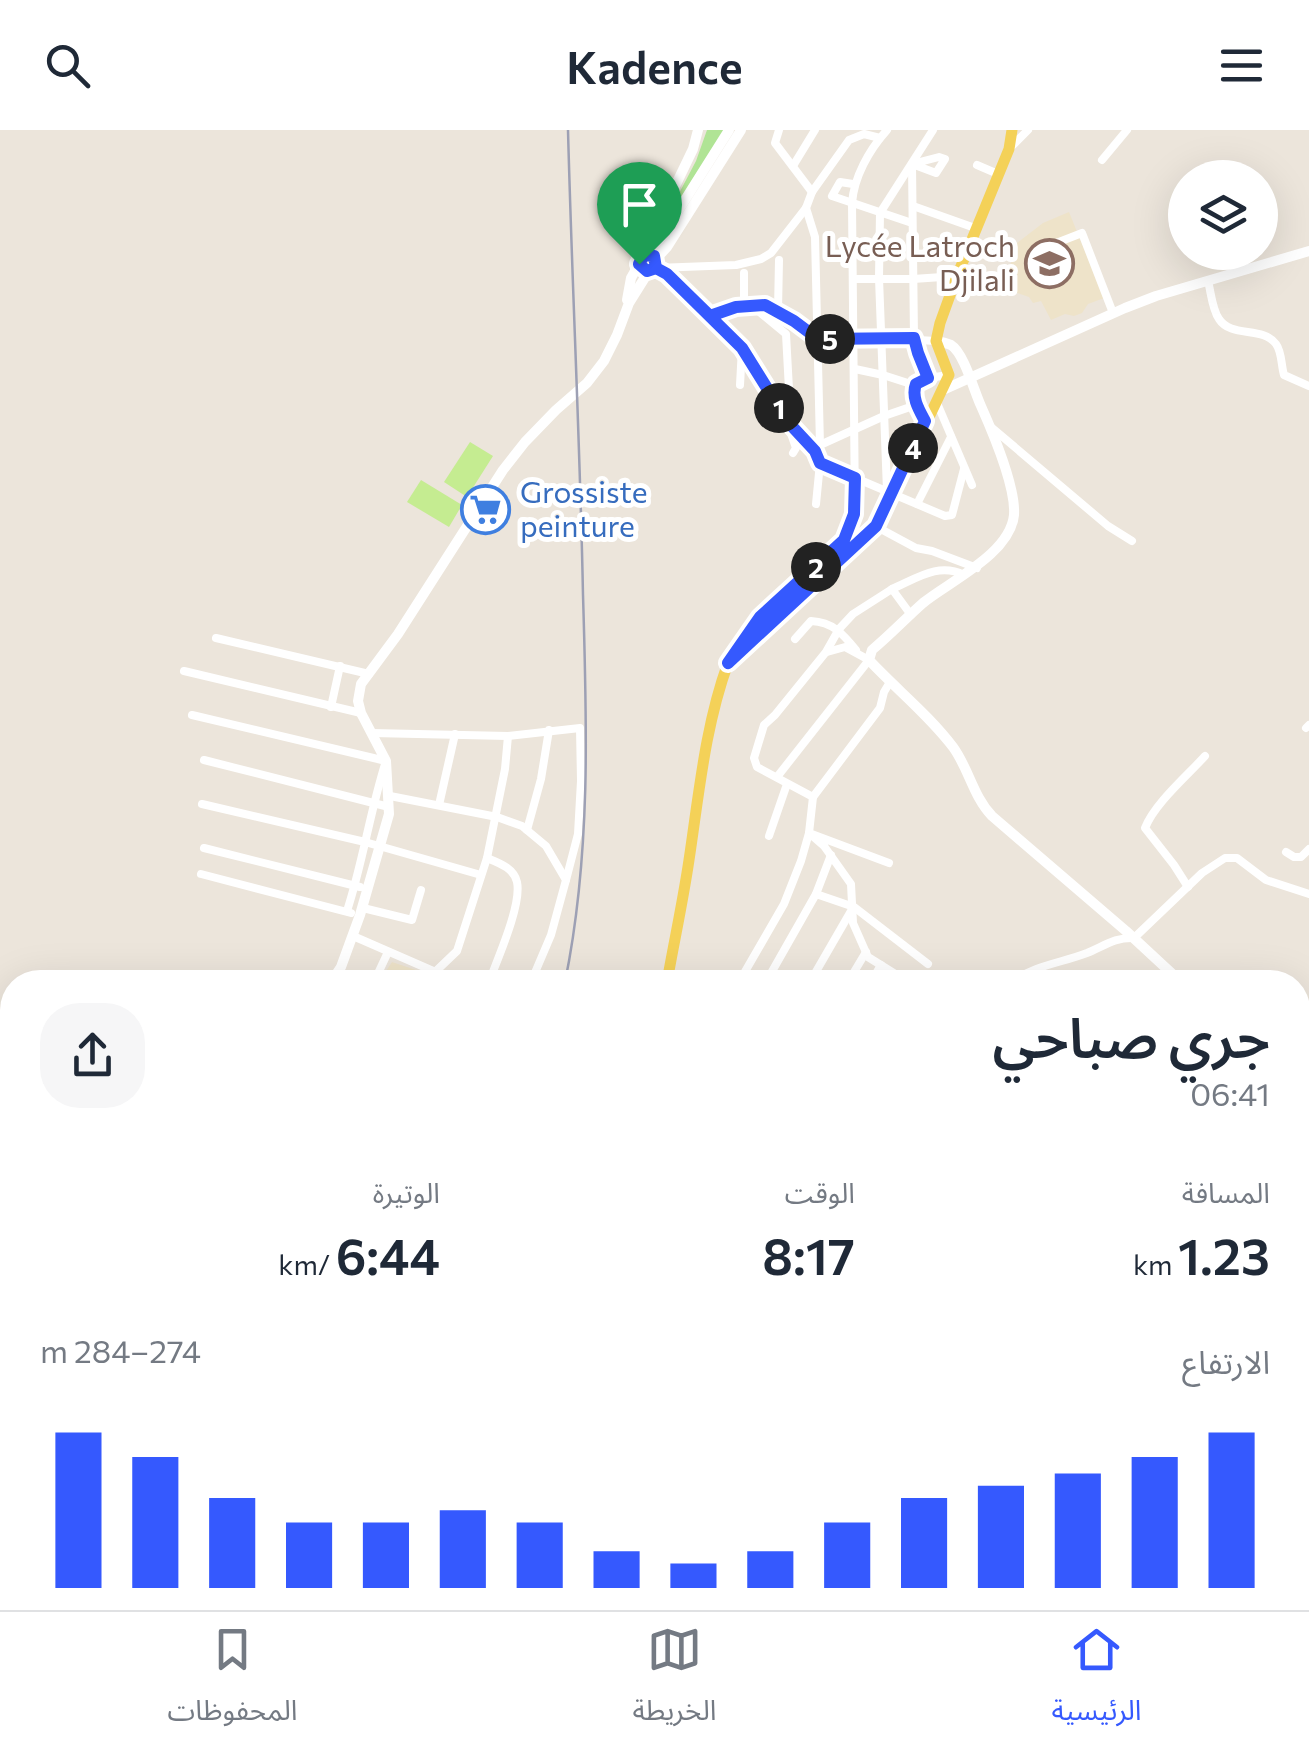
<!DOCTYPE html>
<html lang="ar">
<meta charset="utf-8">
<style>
body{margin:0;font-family:Commissioner,"Noto Sans Arabic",sans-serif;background:#f6f6f7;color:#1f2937;direction:rtl;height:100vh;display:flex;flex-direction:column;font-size:38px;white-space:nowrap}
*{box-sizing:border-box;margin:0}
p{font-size:32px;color:#747a83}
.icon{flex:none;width:55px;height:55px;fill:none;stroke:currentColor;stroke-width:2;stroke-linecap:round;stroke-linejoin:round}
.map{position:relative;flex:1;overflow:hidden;direction:ltr}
.drawer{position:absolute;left:0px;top:840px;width:1310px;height:640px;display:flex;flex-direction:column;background:#fff;border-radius:40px 40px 0 0;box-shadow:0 10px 40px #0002;direction:rtl}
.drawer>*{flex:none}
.controls{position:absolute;left:1168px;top:30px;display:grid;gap:20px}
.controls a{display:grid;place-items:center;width:110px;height:110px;border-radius:50%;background:#fff;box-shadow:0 10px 40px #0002;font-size:50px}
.pin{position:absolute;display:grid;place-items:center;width:85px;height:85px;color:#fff;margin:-102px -42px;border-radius:50% 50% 50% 0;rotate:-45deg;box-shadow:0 0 10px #0007}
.pin .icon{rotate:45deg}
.km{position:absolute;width:50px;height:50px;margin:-25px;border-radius:50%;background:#222;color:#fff;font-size:28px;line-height:50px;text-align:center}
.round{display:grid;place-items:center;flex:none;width:105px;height:105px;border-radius:40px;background:#f6f6f7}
.overview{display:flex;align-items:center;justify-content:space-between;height:170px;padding:0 40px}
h1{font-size:55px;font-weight:600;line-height:75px}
.figures{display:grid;grid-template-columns:repeat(3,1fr);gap:15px;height:170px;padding:10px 40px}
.figures div{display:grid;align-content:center}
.figures b{font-size:50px;font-weight:600}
.figures small{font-size:28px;font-weight:400}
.figures p{font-size:28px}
.chart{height:280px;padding:20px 40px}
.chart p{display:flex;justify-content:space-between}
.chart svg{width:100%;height:180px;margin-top:10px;stroke:#3559fe;stroke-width:6}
header{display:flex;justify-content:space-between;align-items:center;height:130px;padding:0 40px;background:#fff;font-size:45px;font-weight:600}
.dock{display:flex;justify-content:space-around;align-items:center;height:140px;border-top:2px solid #e0e1e3;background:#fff;font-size:28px;color:#747a83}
.dock a{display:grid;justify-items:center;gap:5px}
.dock .on{color:#3559fe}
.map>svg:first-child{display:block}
.industrial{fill:#dedce4}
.education{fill:#eee3c9}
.green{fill:#b0e495}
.pitch{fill:#c5ec91}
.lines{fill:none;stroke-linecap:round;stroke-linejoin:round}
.street{stroke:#fff;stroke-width:8}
.secondary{stroke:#fff;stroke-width:10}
.primary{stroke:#f4d158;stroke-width:11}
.highway{stroke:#ff9f53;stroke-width:14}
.rail{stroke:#9da0b4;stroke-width:2.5}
.route-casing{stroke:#fff;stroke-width:20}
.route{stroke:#3559fe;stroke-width:12}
.labels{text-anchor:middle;stroke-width:10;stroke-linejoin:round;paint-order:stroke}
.education-label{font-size:30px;fill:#785e54;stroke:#fff;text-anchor:end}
.shop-label{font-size:30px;fill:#366cbe;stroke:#fff;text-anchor:start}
</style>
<header><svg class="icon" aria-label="menu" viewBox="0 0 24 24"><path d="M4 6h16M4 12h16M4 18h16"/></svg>Kadence<svg class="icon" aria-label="search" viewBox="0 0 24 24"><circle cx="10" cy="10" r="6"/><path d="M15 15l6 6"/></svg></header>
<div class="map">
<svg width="1309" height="1480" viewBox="0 0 1309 1480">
<rect width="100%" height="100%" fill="#ece5db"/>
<path class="industrial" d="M777,1468H932L950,1480H774Z"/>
<g class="education">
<path d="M1069,82L1104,168L1088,174L1082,183L1074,186L1065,184L1051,190L1041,171L1033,173L1029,167L1006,159V141L1015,126L1009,119L1043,93Z"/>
<path d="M392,832L425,843L422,852H379Z"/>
</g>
<path class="green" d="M707,0H724L656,107L696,31Z"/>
<g class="pitch">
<path d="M470,312L493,326L467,367L444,352Z"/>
<path d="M421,350L462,375L449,397L407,372Z"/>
</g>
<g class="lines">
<g class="street">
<path d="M779,0L775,13L812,62"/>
<path d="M1010,18L1028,0"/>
<path d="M939,27L945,29L936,43L912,34Z"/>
<path d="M1102,30L1127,0"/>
<path d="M912,34L914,208L928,248"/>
<path d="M977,35L998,44"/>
<path d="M793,36L815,0"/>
<path d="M853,54L840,52L832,66L912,93"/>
<path d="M913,76L975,98"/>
<path d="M806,78L815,107L820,315L815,321L820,333L816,374"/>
<path d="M1046,117L1082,103L1113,183"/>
<path d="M656,138L736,135L761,129L771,123L806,78L812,62L849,10L864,4L880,8"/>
<path d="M660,140L667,144L742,218L740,255"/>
<path d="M853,149H913L957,146"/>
<path d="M1208,151C1211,162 1212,179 1219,189C1231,208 1263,196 1276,214C1282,222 1281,235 1284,245L1309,256"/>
<path d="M751,175L786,204L790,278L787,292L796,318L793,323"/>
<path d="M744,176V143"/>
<path d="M778,180L779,130"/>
<path d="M710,186L736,177L765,175L794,191L817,209L882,208L936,211"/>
<path d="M743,219L787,292L815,321"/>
<path d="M855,239L883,245L914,255"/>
<path d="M937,273L972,355"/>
<path d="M925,291L916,275L914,255L928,248L949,245"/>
<path d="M991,297L1108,396L1132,411"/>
<path d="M820,315L884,286L916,275"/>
<path d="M820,333L945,386L952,385L964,339"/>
<path d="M887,361L879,148L880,83L933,0"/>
<path d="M917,374L951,307"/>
<path d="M877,397L916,418L932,421L977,438"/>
<path d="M892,459C916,449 938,432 964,445"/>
<path d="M216,508L369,544"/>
<path d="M795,509L811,491C833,492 843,504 856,520"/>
<path d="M738,519L761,487L845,410L855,384L852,73C854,47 869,20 887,0"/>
<path d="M184,541L361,583"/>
<path d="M331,577L340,536"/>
<path d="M192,585L386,631C370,681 363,732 347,781"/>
<path d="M1306,598L1309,595"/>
<path d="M372,603L508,606L580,598L581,651L578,704L566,750"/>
<path d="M204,630L389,677"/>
<path d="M777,647L869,530L845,517L827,522"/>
<path d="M390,666L497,687L522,696L546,716L566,750L551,805L531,852"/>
<path d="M813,667L757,637L754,628L764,595L775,585L826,522L839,499L853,484L892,459L911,485"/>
<path d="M202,674L365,712L481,745"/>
<path d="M439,675L455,604"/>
<path d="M527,700L541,649L549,600"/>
<path d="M769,706L787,654"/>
<path d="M204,718L360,757"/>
<path d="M1286,722L1294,727H1301L1309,719"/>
<path d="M487,728C499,733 514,738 517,752C522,775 497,830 489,852"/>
<path d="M889,733L809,703L824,716L851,754L853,793L868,827L908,852"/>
<path d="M201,744L351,783"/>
<path d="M1188,757L1174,735L1145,698C1155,673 1187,646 1205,626"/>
<path d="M816,764L854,777L928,834"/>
<path d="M363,778L412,790L421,760"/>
<path d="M353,806L447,847L454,852"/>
<path d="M491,846L509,852"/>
<path d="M374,852L388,822"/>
<path d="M429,852L435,842L457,821L487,728L505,639L508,606"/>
<path d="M739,852L784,774L801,731L809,703L813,667L880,578L884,562L890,552"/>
<path d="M766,852L816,764L831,725"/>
<path d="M810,852L851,781"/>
<path d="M848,852L866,822"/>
<path d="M871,852L881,835"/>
<path d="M1012,852C1035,835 1061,833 1087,823C1104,816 1115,807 1134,808L1202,743L1225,728H1237L1266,750L1309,764"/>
<path d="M66,1480L71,1468"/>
<path d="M104,1480L110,1468"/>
<path d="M149,1480L155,1468"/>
</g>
<g class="secondary">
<circle cx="648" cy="132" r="9"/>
<path d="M651,124L729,0"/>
<path d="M641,127L693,19L698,0"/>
<path d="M656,129L667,117L741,0"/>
<path d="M627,170L631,148L639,134"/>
<path d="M936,211C941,212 946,213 951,215C964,223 974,261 981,276C993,303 1016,356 1014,385C1010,424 950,451 923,473C906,488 890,505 872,520L869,530C896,559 929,585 953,617C969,639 973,666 992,686L1126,801L1181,852"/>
<path d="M943,260L1125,178L1156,166L1309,121"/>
<path d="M331,852L341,837L360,785L389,684L386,631L361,583L358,571L361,554L398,504L503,340L525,312L556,280L587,253L604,231L617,205L629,173L649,141"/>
<path d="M1298,953L1309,962"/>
<path d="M36,1480L47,1468"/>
</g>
<g class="primary">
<path d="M667,852C674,812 683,771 689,730C699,664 705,596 728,533L877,397L949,245L936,211L940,193L957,146L1009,19L1012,0"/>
<path d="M597,1468L601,1480"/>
</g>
<g class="highway">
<path d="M1298,1433L1309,1410"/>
<path d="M1298,1463L1309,1440"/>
<path d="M1071,1468L1080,1480"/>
<path d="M1085,1468L1094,1480"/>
<path d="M1224,1468H1255"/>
<path d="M522,1480L529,1468"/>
<path d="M538,1480L548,1468"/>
<path d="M1162,1480C1182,1469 1198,1468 1218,1480"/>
<path d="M1274,1480L1280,1468"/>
</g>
<g class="rail">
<path d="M565,852C591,725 587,594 583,465C580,310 572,155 568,0"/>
<path d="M328,1480L333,1468"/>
</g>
</g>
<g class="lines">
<defs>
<path id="route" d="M639,134L647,141L656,138L667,144L742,218L788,292L815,321L820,333L855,348L854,384L844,410L760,487L728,533L876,396L925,291C919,280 911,267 916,254L928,248L918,223L914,208L818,209L794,191L765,175L736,177L710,186L667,144L656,138L654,126L644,125L639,134"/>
</defs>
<use href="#route" class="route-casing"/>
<use href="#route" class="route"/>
</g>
<defs>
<symbol id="school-ring" viewBox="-11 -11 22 22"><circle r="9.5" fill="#fff" stroke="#8d6e63" stroke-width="1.5"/><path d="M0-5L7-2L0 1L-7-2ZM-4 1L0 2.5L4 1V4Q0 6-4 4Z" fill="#8d6e63"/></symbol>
<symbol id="supermarket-ring" viewBox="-11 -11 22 22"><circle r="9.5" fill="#fff" stroke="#3f7fe0" stroke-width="1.5"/><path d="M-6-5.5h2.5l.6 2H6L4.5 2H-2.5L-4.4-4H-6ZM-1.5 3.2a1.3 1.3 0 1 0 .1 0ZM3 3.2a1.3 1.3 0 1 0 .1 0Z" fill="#3f7fe0"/></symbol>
</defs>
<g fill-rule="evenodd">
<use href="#school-ring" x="1022" y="106" width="55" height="55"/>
<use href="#supermarket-ring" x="458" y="352" width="55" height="55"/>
</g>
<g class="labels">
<g class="education-label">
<text x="1015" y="127">Lycée Latroch<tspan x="1015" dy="34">Djilali</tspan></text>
</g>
<g class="shop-label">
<text x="520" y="373">Grossiste<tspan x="520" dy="34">peinture</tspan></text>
</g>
</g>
</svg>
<div class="controls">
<a><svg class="icon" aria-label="layers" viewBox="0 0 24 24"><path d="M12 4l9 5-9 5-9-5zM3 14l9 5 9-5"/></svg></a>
</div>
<div class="pin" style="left:639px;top:134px;background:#1e9e55"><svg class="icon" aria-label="arrive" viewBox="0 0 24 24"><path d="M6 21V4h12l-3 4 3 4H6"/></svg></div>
<b class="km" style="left:779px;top:278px">1</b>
<b class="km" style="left:816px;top:437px">2</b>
<b class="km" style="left:913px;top:318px">4</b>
<b class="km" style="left:830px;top:209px">5</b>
<section class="drawer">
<div class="overview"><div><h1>جري صباحي</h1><p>06:41</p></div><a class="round"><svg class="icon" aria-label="share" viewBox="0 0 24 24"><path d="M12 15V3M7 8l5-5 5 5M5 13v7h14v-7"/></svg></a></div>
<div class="figures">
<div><p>المسافة</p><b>1.23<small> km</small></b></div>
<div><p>الوقت</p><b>8:17</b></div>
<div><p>الوتيرة</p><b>6:44<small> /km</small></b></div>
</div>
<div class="chart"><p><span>الارتفاع</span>274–284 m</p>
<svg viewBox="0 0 160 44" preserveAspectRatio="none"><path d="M5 44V6M15 44V12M25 44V22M35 44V28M45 44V28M55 44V25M65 44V28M75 44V35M85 44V38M95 44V35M105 44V28M115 44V22M125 44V19M135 44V16M145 44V12M155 44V6"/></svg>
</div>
</section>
</div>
<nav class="dock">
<a class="on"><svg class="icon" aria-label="home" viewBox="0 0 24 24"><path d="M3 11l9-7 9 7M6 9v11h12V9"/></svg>الرئيسية</a>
<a><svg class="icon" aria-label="map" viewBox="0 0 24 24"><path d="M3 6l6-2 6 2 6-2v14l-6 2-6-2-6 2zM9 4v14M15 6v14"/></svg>الخريطة</a>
<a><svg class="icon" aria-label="saved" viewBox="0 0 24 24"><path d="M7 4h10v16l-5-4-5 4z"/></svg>المحفوظات</a>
</nav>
